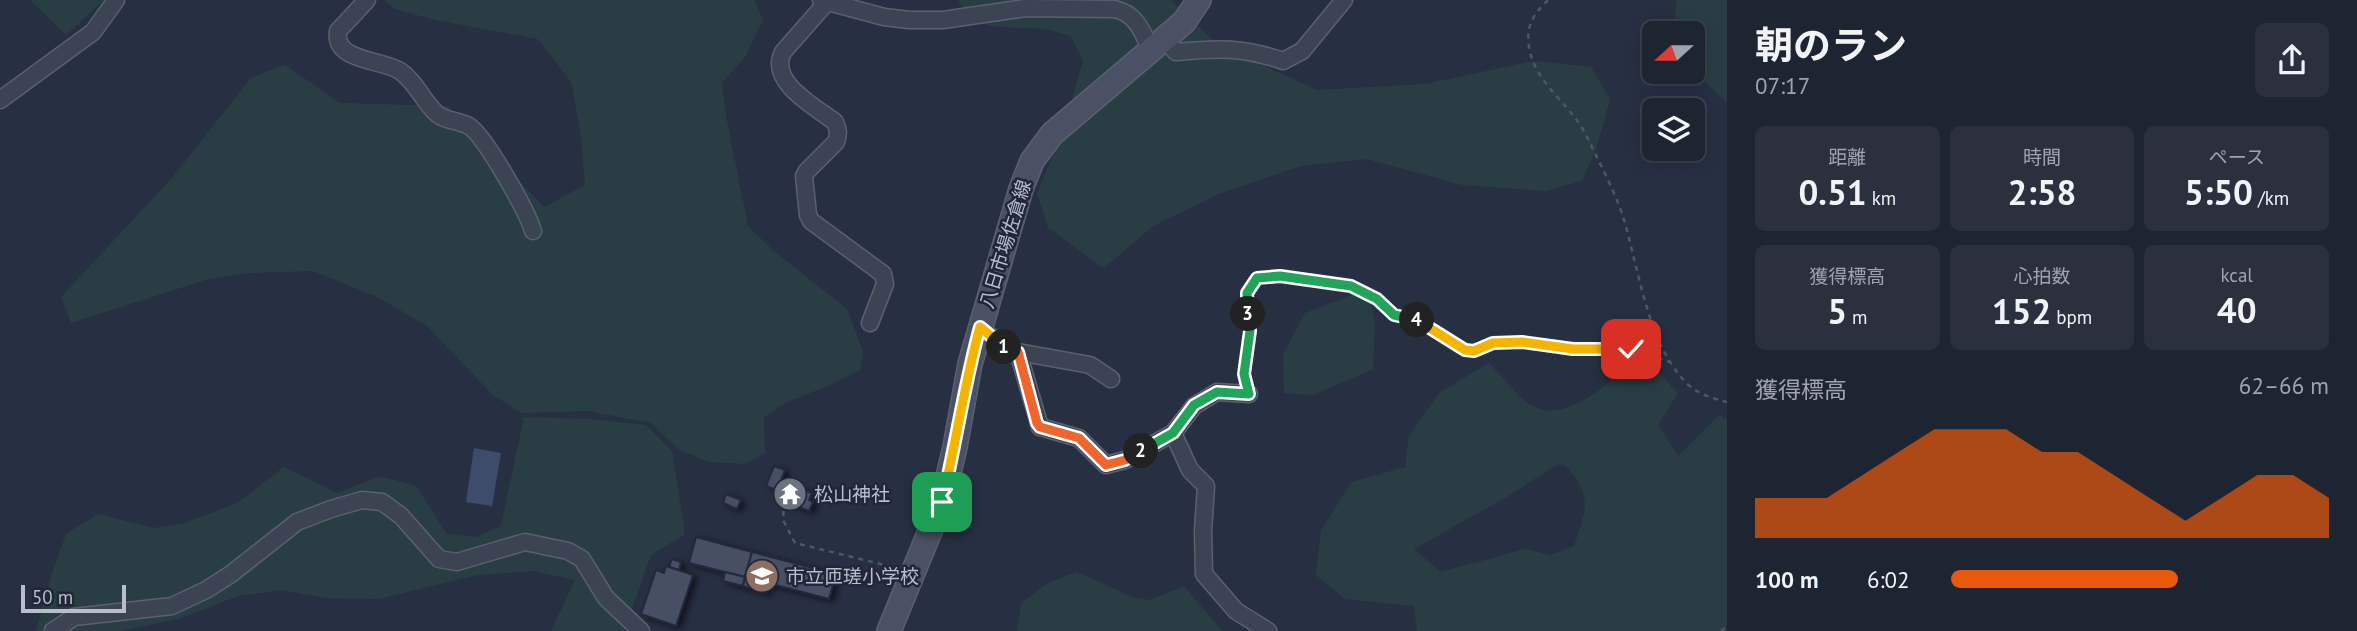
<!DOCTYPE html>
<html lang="ja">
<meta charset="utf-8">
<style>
body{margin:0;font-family:"PT Sans","Noto Sans JP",sans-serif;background:#2a303e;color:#f1f3f6;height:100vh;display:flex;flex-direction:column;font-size:26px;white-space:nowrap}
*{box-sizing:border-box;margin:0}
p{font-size:23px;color:#a0a4ac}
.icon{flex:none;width:38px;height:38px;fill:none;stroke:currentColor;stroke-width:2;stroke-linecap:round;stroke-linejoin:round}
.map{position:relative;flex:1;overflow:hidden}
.drawer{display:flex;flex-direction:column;background:#1d2432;width:630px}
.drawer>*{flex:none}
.needle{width:46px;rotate:249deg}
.controls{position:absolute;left:1642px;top:21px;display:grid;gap:14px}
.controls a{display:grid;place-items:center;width:63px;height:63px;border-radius:10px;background:#1d2432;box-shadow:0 4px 18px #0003,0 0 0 2px #3b414d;font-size:35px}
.scale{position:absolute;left:21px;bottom:18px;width:105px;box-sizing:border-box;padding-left:7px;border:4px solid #b9becc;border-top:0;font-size:19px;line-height:24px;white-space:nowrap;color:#b9becc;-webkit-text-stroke:5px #202738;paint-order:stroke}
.pin{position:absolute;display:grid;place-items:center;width:60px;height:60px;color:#fff;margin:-30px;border-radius:14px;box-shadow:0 4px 10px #0006}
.km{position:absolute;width:35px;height:35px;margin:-18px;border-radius:50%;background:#222;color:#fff;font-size:19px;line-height:35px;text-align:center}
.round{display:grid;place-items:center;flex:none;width:74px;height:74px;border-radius:10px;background:#2a303e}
.headline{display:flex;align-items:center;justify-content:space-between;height:119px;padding:0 28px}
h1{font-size:38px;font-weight:700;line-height:52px}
.stats{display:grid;grid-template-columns:repeat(3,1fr);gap:10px;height:119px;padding:7px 28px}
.stats div{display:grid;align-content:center;border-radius:10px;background:#2a303e;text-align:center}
.stats b{font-size:35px;font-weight:700}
.stats small{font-size:19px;font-weight:400}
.stats p{font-size:19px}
.chart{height:196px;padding:14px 28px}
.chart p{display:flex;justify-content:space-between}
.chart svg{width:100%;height:126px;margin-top:7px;fill:#ea580c;opacity:.7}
ul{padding:0 28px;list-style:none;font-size:23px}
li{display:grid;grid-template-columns:112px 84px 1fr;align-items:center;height:52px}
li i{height:18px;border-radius:9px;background:#ea580c}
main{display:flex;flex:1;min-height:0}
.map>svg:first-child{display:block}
.green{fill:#293e44;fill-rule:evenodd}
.water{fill:#3e4c6c}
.building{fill:#465065;stroke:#22293a;stroke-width:2;filter:url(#shadow)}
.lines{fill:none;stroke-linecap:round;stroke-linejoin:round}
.street-casing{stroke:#5a6070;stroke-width:19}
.secondary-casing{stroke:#5a6070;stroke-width:26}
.path{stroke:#485b60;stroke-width:2.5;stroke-dasharray:5 5;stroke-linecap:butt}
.street{stroke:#3c4353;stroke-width:16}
.secondary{stroke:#4a5165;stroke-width:23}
.split-1-casing{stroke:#fff;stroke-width:14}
.split-2-casing{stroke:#fff;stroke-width:14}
.split-3-casing{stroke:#fff;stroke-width:14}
.split-4-casing{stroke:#fff;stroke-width:14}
.split-5-casing{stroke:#fff;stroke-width:14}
.split-1{stroke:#f5b400;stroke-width:9}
.split-2{stroke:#f0652b;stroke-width:9}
.split-3{stroke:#22a559;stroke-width:9}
.split-4{stroke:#22a559;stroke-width:9}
.split-5{stroke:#f5b400;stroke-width:9}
.labels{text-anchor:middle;stroke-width:5;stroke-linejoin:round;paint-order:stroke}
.street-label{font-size:19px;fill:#b9becc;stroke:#202738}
.poi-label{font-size:19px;fill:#b9becc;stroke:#202738;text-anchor:start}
</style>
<main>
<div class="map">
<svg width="1727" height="631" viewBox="0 0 1727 631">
<defs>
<filter id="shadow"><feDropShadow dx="4.5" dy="2.5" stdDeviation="3.5" flood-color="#0009"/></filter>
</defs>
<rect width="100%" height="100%" fill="#273043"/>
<g class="green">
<path d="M30,0H104L66,35Z"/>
<path d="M384,0H754L763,20L745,57L722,83L726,117L748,226L775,252L847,309L863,352L860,370L830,385L787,402L764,417L765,453L746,464L709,462L678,449L651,423L588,411L522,413L493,395L426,325L375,296L313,271L248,273L205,280L71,323L61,297L172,178L251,78L285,65L340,103L449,106L544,207L585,185L581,134L571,82L538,39L435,20L395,9Z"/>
<path d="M958,0H1171L1217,44L1317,90L1426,84L1533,61L1591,67L1610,99L1596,149L1582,181L1546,191L1462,185L1367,159L1300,166L1219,194L1153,226L1104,268L1048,228L1037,193L1061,137L1083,61L1071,36C1062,34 1052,30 1043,29C1011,25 975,35 958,0Z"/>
<path d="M1677,0H1727V102L1692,70V33H1673Z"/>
<path d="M1354,294L1371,304L1375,322L1373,369L1314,395L1284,393L1283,355L1305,313Z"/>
<path d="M1489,363C1498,372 1522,401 1531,405C1565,425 1605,385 1630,365L1653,366L1678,393L1658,425L1678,456L1719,415L1727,420V627L1721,631H1417L1414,606L1345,599L1316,575L1321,530L1352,482L1405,467L1409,436L1439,393ZM1558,464L1565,465C1594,496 1586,510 1574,546L1551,555L1525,549L1441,572L1414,549L1505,498Z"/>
<path d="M524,417L590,419L646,425L672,451L685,534L651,555L624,631H551L575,580L533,571L477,575L379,599L325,598L282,590L238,596L179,619L120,631H36L51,576L66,534L98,514L154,528L185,523L237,503L284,467L337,493L381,476L416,486L447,534L476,537L501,526Z"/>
<path d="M1077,572L1132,597L1150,600L1184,586L1222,631H1017L1021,604L1046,584Z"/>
</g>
<path class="water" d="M474,448L501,453L492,506L466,502Z"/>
<g class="building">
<path d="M774,466L785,470L781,480L786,482L779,499L774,497L777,490L766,486Z"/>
<path d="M786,482L812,493L809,500L813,502L809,511L779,499Z"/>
<path d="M726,494L741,500L737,509L723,503Z"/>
<path d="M696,537L752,552L745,577L689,563Z"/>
<path d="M752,552L836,574L829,599L745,577Z"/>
<path d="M672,559L681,562L679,570L669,567Z"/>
<path d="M666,566L693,575L676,626L641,614L656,570L664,573Z"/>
<path d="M725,572L745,577L743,586L723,581Z"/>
<path d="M745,577L769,583L766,593L743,586Z"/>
</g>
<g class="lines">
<defs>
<g id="street">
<path d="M367,0L338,31C333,62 382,59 400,71C415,81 422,99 435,112C443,121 458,120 469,126C485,136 527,211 533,231"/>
<path d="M821,0L884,17L909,20H943L1025,8L1114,9C1136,13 1142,31 1151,50"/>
<path d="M827,2L783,52C768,82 814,106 835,122C838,129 839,134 836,142L807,171L804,176L808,215L811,221L883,274L885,284L870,323"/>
<path d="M1164,39L1176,52C1218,48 1243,47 1283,61L1302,51L1344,0"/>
<path d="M0,100L93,32L116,0"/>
<path d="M980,327L1000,345L1018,352L1090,365L1111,379"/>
<path d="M1018,352L1040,427L1079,438L1106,465L1125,460L1173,433L1190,470L1206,486L1203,531L1204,574L1236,611L1268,631"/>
<path d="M1173,433L1194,406L1217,392L1249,394"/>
<path d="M53,631L74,617L172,606L206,590L231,574L297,522L331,509L362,500L382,502L401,516L439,559L457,562L525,542L568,551L582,559L606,598L641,631"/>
</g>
<path id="secondary" d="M889,631L942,502L955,447L970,364L1021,189L1032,161L1052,134L1184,22L1199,0"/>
</defs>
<use href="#street" class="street-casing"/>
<use href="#secondary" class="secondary-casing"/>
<g class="path">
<path d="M1548,0C1533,15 1526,25 1529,47C1535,84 1570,103 1586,135C1600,164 1616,193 1625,223C1637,266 1647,328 1672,365C1688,389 1699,395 1727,402"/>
<path d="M1246,380L1244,374L1250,331L1247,293L1257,278L1269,276L1351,286L1377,299L1394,315L1422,321L1465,350L1474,351L1493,343L1522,342L1573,349H1631L1670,362"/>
<path d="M784,501L783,520L795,543L897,568"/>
<path d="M1721,631L1727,627"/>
</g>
<use href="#street" class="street"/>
<use href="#secondary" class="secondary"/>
</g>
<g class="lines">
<defs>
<path id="split-1" d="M942,502C956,444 964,385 980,327L1004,347"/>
<path id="split-2" d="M1004,347L1018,352L1037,423L1040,427L1079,438L1106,465L1125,460L1141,451"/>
<path id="split-3" d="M1141,451L1173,433L1194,405L1217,392L1249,394L1244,374L1250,331L1248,314"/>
<path id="split-4" d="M1248,314L1247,293L1257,278L1280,276L1351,286L1377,299L1394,315L1417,320"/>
<path id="split-5" d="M1417,320L1465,350L1474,351L1493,343L1522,342L1573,349H1631"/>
</defs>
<use href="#split-1" class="split-1-casing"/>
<use href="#split-2" class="split-2-casing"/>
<use href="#split-3" class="split-3-casing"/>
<use href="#split-4" class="split-4-casing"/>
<use href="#split-5" class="split-5-casing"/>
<use href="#split-1" class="split-1"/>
<use href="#split-2" class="split-2"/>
<use href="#split-3" class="split-3"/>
<use href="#split-4" class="split-4"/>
<use href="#split-5" class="split-5"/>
</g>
<defs>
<symbol id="temple-disc" viewBox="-11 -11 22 22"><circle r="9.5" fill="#6b7280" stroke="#202738"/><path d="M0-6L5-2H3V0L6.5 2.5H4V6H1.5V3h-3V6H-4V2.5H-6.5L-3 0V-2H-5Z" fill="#fff"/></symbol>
<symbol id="school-disc" viewBox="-11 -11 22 22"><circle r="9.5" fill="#8d6e63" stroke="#202738"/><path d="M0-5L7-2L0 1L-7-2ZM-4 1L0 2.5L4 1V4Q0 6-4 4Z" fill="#fff"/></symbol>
</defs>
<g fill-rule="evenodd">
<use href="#temple-disc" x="771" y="475" width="38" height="38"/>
<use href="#school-disc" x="743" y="557" width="38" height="38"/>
</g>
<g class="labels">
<g class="street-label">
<text transform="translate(1005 244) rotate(-73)" y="7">八日市場佐倉線</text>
</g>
<g class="poi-label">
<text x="814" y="501">松山神社</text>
<text x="786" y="583">市立匝瑳小学校</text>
</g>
</g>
</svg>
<div class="controls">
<a><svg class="needle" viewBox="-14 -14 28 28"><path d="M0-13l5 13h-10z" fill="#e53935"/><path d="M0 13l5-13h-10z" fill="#a0a4ac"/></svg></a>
<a><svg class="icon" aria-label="layers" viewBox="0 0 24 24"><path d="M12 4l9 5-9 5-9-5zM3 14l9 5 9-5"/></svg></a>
</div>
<div class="scale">50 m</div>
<div class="pin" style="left:942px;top:502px;background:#1e9e55"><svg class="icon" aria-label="arrive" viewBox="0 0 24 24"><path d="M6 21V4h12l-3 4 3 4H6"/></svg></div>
<div class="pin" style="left:1631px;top:349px;background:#d93025"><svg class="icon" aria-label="check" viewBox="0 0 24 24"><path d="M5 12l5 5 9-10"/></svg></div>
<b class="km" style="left:1004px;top:347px">1</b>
<b class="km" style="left:1141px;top:451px">2</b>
<b class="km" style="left:1248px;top:314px">3</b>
<b class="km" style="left:1417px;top:320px">4</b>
</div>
<section class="drawer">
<div class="headline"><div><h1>朝のラン</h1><p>07:17</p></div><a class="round"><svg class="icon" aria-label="share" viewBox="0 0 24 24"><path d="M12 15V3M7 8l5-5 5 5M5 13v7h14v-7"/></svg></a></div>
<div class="stats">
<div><p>距離</p><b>0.51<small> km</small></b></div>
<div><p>時間</p><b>2:58</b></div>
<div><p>ペース</p><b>5:50<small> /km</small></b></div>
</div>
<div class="stats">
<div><p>獲得標高</p><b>5<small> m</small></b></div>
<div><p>心拍数</p><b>152<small> bpm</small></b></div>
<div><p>kcal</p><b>40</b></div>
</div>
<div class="chart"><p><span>獲得標高</span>62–66 m</p>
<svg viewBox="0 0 160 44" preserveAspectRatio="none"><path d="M0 44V30L10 30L20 30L30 22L40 14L50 6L60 6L70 6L80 14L90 14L100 22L110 30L120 38L130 30L140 22L150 22L160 30V44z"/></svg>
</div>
<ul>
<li><b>100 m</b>6:02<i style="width:60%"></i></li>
</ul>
</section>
</main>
